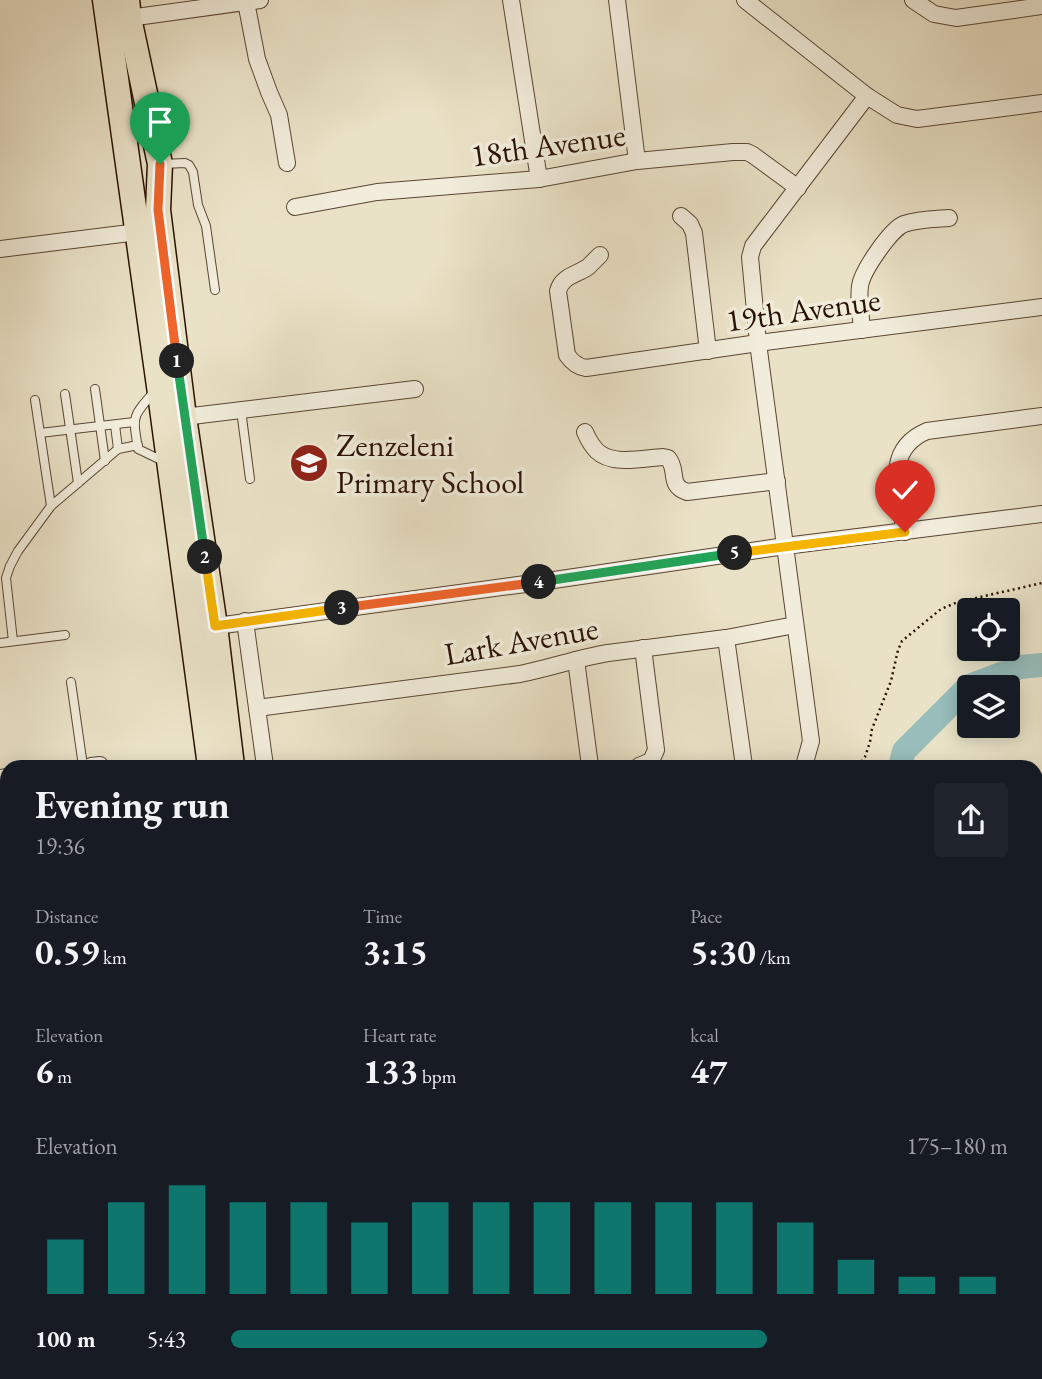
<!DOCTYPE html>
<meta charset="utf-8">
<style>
body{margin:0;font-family:"EB Garamond",serif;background:#20242c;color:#f1f3f6;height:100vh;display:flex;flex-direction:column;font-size:26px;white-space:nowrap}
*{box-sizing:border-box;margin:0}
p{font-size:23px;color:#9ea1a6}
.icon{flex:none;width:38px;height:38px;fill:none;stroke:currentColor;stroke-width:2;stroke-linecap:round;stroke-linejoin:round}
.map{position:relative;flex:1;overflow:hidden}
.details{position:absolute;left:0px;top:760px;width:1043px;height:620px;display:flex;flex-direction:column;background:#171b24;border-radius:21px 21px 0 0;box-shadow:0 4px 18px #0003}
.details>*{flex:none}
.tools{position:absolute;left:957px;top:598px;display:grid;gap:14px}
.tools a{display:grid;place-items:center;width:63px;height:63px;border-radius:7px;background:#171b24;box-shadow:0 4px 18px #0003;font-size:35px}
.pin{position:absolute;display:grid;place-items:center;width:60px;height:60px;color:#fff;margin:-72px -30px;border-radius:50% 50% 50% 0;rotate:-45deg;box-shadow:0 0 7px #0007}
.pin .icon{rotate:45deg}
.km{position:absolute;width:35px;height:35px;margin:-18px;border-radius:50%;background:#222;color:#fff;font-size:19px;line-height:35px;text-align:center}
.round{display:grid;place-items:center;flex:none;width:74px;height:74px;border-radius:7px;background:#20242c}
.summary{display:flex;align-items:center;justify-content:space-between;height:119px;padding:0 35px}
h1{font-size:38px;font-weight:700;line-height:52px}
.metrics{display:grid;grid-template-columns:repeat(3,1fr);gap:10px;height:119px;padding:7px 35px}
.metrics div{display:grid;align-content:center}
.metrics b{font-size:35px;font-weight:700}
.metrics small{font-size:19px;font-weight:400}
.metrics p{font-size:19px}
.chart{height:196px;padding:14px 35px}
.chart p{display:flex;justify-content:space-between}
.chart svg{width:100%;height:126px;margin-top:7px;stroke:#0f766e;stroke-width:6}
ul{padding:0 35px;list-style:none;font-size:23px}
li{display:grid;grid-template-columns:112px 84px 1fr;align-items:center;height:52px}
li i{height:18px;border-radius:9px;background:#0f766e}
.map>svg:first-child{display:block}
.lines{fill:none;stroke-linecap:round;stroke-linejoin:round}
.stream{stroke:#6c7970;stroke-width:4.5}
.river{stroke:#98bdba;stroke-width:24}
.service-casing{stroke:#5a4633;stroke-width:10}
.minor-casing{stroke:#5a4633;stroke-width:18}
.primary-casing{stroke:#2a1202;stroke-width:27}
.path{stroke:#2a1202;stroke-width:2.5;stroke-dasharray:2 3.5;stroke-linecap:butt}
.service{stroke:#f1ecdb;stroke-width:8}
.minor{stroke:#f1ecdb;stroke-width:16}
.primary{stroke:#eae2c7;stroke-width:24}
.split-1-casing{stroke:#fff;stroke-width:14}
.split-2-casing{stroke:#fff;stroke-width:14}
.split-3-casing{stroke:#fff;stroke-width:14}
.split-4-casing{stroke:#fff;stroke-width:14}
.split-5-casing{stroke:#fff;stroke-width:14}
.split-6-casing{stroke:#fff;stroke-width:14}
.split-1{stroke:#f0652b;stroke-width:9}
.split-2{stroke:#22a559;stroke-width:9}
.split-3{stroke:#f5b400;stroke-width:9}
.split-4{stroke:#f0652b;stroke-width:9}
.split-5{stroke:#22a559;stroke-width:9}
.split-6{stroke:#f5b400;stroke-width:9}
.labels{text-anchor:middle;stroke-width:7;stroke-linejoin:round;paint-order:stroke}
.street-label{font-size:32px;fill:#2a1202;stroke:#f1ecdb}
.poi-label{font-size:32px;fill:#2a1202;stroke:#f1ecdb;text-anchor:start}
</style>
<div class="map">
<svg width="1042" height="1379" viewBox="0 0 1042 1379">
<rect width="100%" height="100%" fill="#eae2c7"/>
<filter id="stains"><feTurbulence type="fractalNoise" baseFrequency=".00286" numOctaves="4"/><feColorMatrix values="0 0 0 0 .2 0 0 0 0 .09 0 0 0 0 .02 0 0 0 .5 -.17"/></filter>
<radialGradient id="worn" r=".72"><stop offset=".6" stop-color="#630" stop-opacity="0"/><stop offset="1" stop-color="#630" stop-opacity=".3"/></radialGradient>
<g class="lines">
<path class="stream" d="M207,1379L208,1372"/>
<g class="river">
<path d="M900,766L904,751L969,686L1020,667L1042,665"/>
<path d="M0,1073L7,1075"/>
<path d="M218,1372L228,1379"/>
<path d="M420,1379L426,1372"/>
</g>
<defs>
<g id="service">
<path d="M163,164L185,163L189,165L193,172L198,205L206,226L215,290"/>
<path d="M95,389L105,461"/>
<path d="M154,392C131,418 133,416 138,449L163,461"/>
<path d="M65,394L78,483"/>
<path d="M35,400L51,506"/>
<path d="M241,410L250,479"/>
<path d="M115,425L118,449"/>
<path d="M40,433L134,422"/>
<path d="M13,641L6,578L10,566L18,551L51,506L118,449L138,445"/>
<path d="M0,643L65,635"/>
<path d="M71,682L83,766"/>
<path d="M1036,983L1042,980"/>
</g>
<g id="minor">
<path d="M511,0L539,179"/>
<path d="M617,0L637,161"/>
<path d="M745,0L867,96L897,115L917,119L1042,103"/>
<path d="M913,0L934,14L956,18L1042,6"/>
<path d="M246,2L257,59L269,92L279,115L287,163"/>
<path d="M129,18L260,0"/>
<path d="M295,207L377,192L539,179L637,161L733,152H747L753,155L798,188"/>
<path d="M681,216L690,224L694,233L708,351"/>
<path d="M0,249L138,232"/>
<path d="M600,255C596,259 592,263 588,267C576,275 562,276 558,291L567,355C572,362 578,367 586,368L758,343L1042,307"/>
<path d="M862,330C861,316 858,300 860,286C862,271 891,229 904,224C918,219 935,219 949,218"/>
<path d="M184,417L415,389"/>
<path d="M585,432C588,439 592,446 597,451C612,466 644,458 663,457L668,458C679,471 667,485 687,492L777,481"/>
<path d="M905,532C899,494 882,450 927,431L1042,416"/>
<path d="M245,621L265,766"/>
<path d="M209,627L547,581L785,546L1042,514"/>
<path d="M726,638L744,766"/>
<path d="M576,660L590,766"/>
<path d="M257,708L520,674C550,668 578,658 608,653L726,638L795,625"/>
<path d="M91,766L100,765"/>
<path d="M639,766L651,761L656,750L643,648"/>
<path d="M804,766L811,741L758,343L750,257L753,246L756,242L867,96"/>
<path d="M0,778L7,777"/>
<path d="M1036,785L1042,784"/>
<path d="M1036,899L1042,897"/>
<path d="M1036,936L1042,961"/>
<path d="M1036,1220L1042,1218"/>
<path d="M1036,1354L1042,1352"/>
<path d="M828,1372L830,1379"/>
<path d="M944,1379L969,1372"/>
</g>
<g id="primary">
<path d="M105,0L159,386L210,766"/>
<path d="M127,0L129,18L160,164L158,210L184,417L215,626L232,766"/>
<path d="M290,1372L292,1379"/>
</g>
</defs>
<use href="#service" class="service-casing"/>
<use href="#minor" class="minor-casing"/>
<use href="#primary" class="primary-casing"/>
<path class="path" d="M858,766L865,757L870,742L872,729L891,681L898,650L902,641L941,609L958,602L1042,583"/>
<use href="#service" class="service"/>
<use href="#minor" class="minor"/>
<use href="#primary" class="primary"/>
</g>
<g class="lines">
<defs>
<path id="split-1" d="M160,164L158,210L177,361"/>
<path id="split-2" d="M177,361L205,557"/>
<path id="split-3" d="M205,557L215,626L342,608"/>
<path id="split-4" d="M342,608L539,582"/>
<path id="split-5" d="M539,582L735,553"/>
<path id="split-6" d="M735,553L905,532"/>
</defs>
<use href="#split-1" class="split-1-casing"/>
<use href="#split-2" class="split-2-casing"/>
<use href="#split-3" class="split-3-casing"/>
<use href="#split-4" class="split-4-casing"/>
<use href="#split-5" class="split-5-casing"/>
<use href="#split-6" class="split-6-casing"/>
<use href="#split-1" class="split-1"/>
<use href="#split-2" class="split-2"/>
<use href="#split-3" class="split-3"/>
<use href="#split-4" class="split-4"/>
<use href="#split-5" class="split-5"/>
<use href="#split-6" class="split-6"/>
</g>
<defs>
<symbol id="school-disc" viewBox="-11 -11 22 22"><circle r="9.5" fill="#8f2418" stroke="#f1ecdb"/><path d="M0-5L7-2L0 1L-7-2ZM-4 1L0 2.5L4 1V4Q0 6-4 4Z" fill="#fff"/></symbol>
</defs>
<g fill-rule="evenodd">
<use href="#school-disc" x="287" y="441" width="44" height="44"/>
</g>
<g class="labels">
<g class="street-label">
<text transform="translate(548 145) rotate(-8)" y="11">18th Avenue</text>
<text transform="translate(803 310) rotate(-8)" y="11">19th Avenue</text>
<text transform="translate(521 641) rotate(-10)" y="11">Lark Avenue</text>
</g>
<g class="poi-label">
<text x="336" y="456">Zenzeleni<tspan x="336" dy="37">Primary School</tspan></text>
</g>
</g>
<rect width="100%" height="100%" filter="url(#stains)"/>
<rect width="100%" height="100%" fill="url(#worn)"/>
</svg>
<div class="tools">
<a><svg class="icon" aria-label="locate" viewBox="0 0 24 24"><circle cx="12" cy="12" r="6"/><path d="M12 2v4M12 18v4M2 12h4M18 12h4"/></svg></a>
<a><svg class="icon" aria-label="layers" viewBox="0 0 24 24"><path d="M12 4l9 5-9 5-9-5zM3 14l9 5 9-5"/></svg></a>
</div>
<div class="pin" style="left:160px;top:164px;background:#1e9e55"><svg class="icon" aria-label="arrive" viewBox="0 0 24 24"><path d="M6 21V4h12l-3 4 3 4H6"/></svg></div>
<div class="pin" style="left:905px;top:532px;background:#d93025"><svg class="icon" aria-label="check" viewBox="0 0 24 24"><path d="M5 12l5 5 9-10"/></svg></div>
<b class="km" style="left:177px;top:361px">1</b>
<b class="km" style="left:205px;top:557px">2</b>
<b class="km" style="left:342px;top:608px">3</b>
<b class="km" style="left:539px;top:582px">4</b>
<b class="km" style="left:735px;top:553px">5</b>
<section class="details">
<div class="summary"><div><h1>Evening run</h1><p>19:36</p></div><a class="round"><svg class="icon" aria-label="share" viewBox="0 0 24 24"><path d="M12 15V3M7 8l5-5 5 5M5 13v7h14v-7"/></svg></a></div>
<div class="metrics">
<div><p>Distance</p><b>0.59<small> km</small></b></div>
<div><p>Time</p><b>3:15</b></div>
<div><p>Pace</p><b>5:30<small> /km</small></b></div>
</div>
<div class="metrics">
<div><p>Elevation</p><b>6<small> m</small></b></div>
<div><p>Heart rate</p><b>133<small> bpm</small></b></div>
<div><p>kcal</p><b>47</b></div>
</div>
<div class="chart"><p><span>Elevation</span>175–180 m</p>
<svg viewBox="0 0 160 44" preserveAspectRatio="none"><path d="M5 44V25M15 44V12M25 44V6M35 44V12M45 44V12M55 44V19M65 44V12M75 44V12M85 44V12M95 44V12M105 44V12M115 44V12M125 44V19M135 44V32M145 44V38M155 44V38"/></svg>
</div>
<ul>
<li><b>100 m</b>5:43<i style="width:69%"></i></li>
</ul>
</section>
</div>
